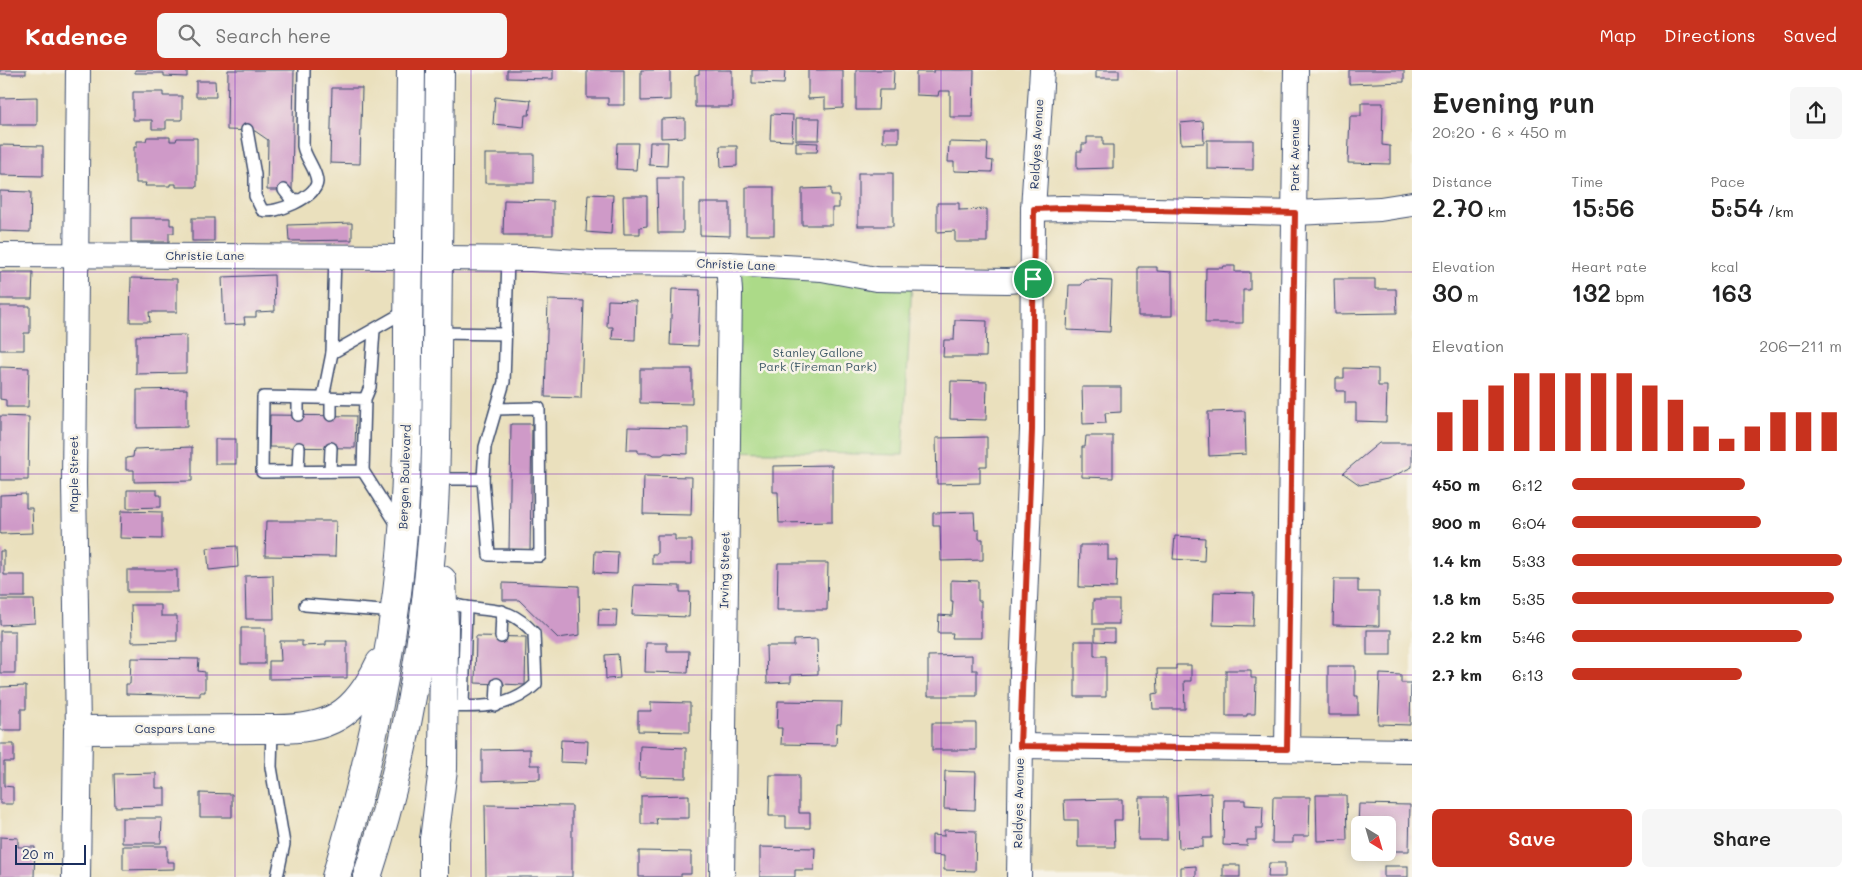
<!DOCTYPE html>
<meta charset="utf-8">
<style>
body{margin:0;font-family:Mali,sans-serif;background:#f6f6f6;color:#222;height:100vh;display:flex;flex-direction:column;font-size:19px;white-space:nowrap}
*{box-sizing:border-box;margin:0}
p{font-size:16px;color:#767676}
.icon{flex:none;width:28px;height:28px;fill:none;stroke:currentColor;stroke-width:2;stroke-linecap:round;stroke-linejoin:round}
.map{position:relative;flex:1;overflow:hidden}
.panel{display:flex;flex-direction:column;background:#fff;width:450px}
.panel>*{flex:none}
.needle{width:32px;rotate:143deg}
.controls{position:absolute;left:1351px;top:746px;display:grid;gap:10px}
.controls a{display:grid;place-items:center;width:45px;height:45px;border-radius:8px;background:#fff;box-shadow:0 2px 12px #0003;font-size:25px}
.scale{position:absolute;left:15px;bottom:12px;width:71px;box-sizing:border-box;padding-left:5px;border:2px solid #1b2f5e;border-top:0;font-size:14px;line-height:18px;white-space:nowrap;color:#1b2f5e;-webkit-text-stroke:4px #f7f3e8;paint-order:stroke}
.pin{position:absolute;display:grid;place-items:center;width:42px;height:42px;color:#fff;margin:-21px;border:2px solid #fff;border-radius:50%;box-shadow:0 1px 5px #0007}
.round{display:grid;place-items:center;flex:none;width:52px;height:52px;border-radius:8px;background:#f6f6f6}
.overview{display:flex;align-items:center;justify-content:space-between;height:85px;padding:0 20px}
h1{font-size:28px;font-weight:600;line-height:38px}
.metrics{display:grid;grid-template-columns:repeat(3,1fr);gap:8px;height:85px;padding:5px 20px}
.metrics div{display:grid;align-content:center}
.metrics b{font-size:25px;font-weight:600}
.metrics small{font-size:14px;font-weight:400}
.metrics p{font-size:14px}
.chart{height:140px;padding:10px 20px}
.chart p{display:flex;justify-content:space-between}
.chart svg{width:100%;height:90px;margin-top:5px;stroke:#c8321e;stroke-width:6}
.cta{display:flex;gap:10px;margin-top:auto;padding:10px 20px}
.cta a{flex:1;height:58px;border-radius:8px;background:#c8321e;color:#fff;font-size:20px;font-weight:600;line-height:58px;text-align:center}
.cta a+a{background:#f6f6f6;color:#222}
ul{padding:0 20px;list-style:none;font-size:16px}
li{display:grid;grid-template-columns:80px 60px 1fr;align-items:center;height:38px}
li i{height:12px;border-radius:6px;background:#c8321e}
header{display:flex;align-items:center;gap:30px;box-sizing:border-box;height:70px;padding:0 25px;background:#c8321e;color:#fff}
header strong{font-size:24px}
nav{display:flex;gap:28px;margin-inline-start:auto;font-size:18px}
.search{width:350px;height:45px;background:#f6f6f6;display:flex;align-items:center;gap:12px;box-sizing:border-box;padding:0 18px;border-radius:8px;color:#767676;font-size:19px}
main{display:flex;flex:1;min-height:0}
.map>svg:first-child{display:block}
.green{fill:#acda88;stroke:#648473}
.building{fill:#cf9ac8}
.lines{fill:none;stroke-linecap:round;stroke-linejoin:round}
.lane-casing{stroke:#3a4a6c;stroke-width:14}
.street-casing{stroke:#3a4a6c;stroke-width:26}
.secondary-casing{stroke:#3a4a6c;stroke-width:30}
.highway-casing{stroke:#3a4a6c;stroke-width:30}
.lane{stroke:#fff;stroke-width:11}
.street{stroke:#fff;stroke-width:24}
.secondary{stroke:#fff;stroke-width:28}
.highway{stroke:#fff;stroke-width:28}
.route-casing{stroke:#fff;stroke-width:10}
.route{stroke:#c8321e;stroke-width:6}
.grid{fill:none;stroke:#7b2cbf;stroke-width:1;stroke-opacity:0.55}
.labels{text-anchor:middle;stroke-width:5;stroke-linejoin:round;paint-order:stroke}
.street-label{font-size:12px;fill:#1b2f5e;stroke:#f7f3e8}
.park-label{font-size:12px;fill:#3f5a68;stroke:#f7f3e8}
</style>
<header>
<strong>Kadence</strong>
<div class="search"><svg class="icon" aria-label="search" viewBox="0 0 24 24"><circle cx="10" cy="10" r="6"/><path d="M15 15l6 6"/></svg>Search here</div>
<nav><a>Map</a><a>Directions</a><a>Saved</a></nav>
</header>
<main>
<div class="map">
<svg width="1412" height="807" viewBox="0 0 1412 807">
<rect width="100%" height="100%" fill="#f7f3e8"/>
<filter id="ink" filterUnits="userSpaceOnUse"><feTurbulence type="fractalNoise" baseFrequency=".02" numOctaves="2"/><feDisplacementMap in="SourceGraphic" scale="10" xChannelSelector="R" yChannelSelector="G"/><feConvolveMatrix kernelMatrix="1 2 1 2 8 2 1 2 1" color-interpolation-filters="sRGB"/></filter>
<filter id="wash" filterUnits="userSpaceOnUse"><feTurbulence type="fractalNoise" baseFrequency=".0096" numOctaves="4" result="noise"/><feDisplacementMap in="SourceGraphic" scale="20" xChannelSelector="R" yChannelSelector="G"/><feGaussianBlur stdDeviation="1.12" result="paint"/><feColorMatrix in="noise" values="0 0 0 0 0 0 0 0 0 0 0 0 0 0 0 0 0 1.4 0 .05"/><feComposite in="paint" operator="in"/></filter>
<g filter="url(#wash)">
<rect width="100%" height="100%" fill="#eae0bd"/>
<path class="green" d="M728,194L912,210L903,385L727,381Z"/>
<g id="blocks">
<g class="building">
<rect x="0" y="0" width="26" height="4"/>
<path d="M135,0H187V7L164,6V3H135Z"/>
<path d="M228,0H294L292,120H267L268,70L255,61L227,60Z"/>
<path d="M507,0H553V9L507,8Z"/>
<path d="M587,0H624V35H608V28H587Z"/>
<path d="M641,0H670V30L641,31Z"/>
<path d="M699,0H732V37H695V5L699,4Z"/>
<path d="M752,0H785L784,14L752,13Z"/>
<path d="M808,0H843V38L825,39V28L808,29Z"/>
<path d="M856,0H894L893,20H879L878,40H856Z"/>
<path d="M934,0H974L973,47H950V21H939L938,26L916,25V2H934Z"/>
<rect x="1096" y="0" width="23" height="8"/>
<path d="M1349,0H1404V12L1349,14Z"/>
<path d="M196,11H215L216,27H196Z"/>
<path d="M332,18H362L360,94L330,93Z"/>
<path d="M133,22H163V26H182V50H166V59H152V50H133Z"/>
<path d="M37,27V55H0V28Z"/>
<path d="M495,27L531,30L529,45H525L524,57L493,54Z"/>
<path d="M1361,33H1383L1382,75L1390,76V94L1348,93L1350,46H1361Z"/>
<path d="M771,44L793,45L792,71L770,70Z"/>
<path d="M685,48V67L661,68V49Z"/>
<path d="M796,48H820L819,70H796Z"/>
<path d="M1203,51L1204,73L1181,74L1180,53Z"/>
<rect x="883" y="58" width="16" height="14"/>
<path d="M147,67H170V71H176L177,68H197V117H176V114H170V116H145L146,113H136V105H134V77H137V71H146Z"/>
<path d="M1087,67H1103V75H1113V98L1077,99V81H1082V74H1087Z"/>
<path d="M1207,70H1253V100L1207,99Z"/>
<path d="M650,72H668L667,96L649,95Z"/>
<path d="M796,72L818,73L817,82H796Z"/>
<path d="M949,72L988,73L987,90L993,91L992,102L954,101V92H948Z"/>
<path d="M617,73H638L636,100L616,99Z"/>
<path d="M0,75L43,76V106L0,105Z"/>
<path d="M720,76H737V96L721,97Z"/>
<rect x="485" y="84" width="49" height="29"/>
<rect x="858" y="103" width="35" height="53"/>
<path d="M657,108H683V163H658Z"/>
<rect x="746" y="117" width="28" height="48"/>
<path d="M831,118V126H839V138H832V155H802V119Z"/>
<path d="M0,121L31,122L30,162L0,161Z"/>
<path d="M588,124L613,125L611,164L586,162Z"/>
<path d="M623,126H647V156L640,157V164H624Z"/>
<path d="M504,130L553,131V165H503Z"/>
<path d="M700,133H730V166L700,165Z"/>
<path d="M937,133H959V140L987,139V172H955V161L937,162Z"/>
<path d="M131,148H170V155H174V163H169V172H131Z"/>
<rect x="192" y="148" width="22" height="23"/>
<path d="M352,153V170L289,171L288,155Z"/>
<path d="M1224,196H1235V202H1250V220H1243V253H1205L1206,198H1223Z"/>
<path d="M1138,197H1157V201L1172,202V246H1138Z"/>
<path d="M0,202H33L32,229H0Z"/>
<path d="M274,205L275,241L256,242V247H244L245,254L224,255L222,207Z"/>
<path d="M131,208L177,209V242H149L150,252H130Z"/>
<path d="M1334,209H1375V219H1396L1397,243L1335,244Z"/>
<path d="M1086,210L1112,211L1110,262L1067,260L1069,215H1081Z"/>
<path d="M672,219L700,220L698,276L670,275Z"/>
<path d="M548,230L584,231L581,328L545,327Z"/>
<path d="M608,230L636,231L635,270L612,269L613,257H607Z"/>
<path d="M0,236H30V263H24V280H0Z"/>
<path d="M955,250L987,251L986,287H943L944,270H954Z"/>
<path d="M186,265V303L136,304V266Z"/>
<path d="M0,297L29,298L28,337H6V330L0,329Z"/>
<path d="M1344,298L1378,299V316H1387L1386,352L1356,351V333H1345V321H1336V308H1344Z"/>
<path d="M640,299H692V334L640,333Z"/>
<path d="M951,311L987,312L986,350L950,349Z"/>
<path d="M1082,317H1121V342L1105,343L1106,353L1083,354Z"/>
<path d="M187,319V357L137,358V320Z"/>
<path d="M1245,341L1246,384L1209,386L1208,342Z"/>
<path d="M270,345L356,346L355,378L269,377Z"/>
<path d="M0,346L29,347L28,410H0Z"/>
<path d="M511,354H532L530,482H509Z"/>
<path d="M628,357L688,358V384L665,383L662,385H653L650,383H638V380H627Z"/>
<path d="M1086,366H1113V408L1082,407V377H1085Z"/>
<path d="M987,367V396H980V413L937,414L936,368Z"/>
<rect x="215" y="369" width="21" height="25"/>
<path d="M1379,373H1412V397L1387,409L1360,415L1343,403Z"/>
<path d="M192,377V411L134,412V400H126V388L133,387L134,379Z"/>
<path d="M832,395V452L779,453L778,422H773V396Z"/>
<path d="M644,406L692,407L691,445L643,444Z"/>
<path d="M127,420H157V425H161V437L127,438Z"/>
<path d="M26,424V438H32L33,463L0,464V425Z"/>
<path d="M121,441L162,442V469L120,468Z"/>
<path d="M974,442L975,460H979V469H983V490L941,491L940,456H933V443Z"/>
<path d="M266,451H336L335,487L265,486Z"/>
<path d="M657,465H675V470H692V494H652V484H657Z"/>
<path d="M1175,466L1205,468L1204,491L1173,489Z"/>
<path d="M1080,475H1108V490H1117L1116,518L1079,517Z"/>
<path d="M237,476L238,497L209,500L207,478Z"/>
<path d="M0,481H4V505H25V527H0Z"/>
<path d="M595,481L618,482L617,504L594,503Z"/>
<path d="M778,493H828L827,540H777Z"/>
<rect x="127" y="500" width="50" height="22"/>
<path d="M273,505L274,549H246L245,506Z"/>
<path d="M1334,509H1358V522H1379V556L1333,555Z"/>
<path d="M951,510L978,511V531H981V568H952L953,563H938L939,545L952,546L953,531H951Z"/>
<path d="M503,513L579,516L580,565L558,568L519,530H503Z"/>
<path d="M634,515L680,516V522H690L689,547L632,545Z"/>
<path d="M1214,522L1254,523L1253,556L1213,555Z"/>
<path d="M0,530H34L35,553L0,555Z"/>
<rect x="1093" y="530" width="26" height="24"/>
<path d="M131,535H161V546H177V571L132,572Z"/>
<path d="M599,539L617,540L616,556H598Z"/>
<rect x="241" y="558" width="24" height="36"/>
<path d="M1095,559H1114V572L1095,571Z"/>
<rect x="1367" y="560" width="24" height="25"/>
<rect x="0" y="561" width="15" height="42"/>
<path d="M476,566L526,567L525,615L475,613Z"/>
<path d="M817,569L818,604L791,605V612L767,613L766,576H794V570Z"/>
<path d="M280,571H302V576L326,575V571H347V608L269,609V591H281Z"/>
<path d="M1075,571H1094V586H1106V627H1075Z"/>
<path d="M646,573H667V581H689L688,603L645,602Z"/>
<path d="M618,584L620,608L606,609L605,585Z"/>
<path d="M972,585V600H977V626H928V586Z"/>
<path d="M131,588L199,589L198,601L205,602V622H200V626L126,624V614H130Z"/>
<path d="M1176,595H1191V611H1184L1185,639H1153L1152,624L1158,623L1157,599H1176Z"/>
<path d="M1328,596H1355V626H1358V645H1328Z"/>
<path d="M1226,600H1251V608H1256L1255,644H1247V646H1226Z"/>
<path d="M1380,604L1401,605V613H1411L1410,655L1378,654Z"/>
<path d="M26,616V639H21V660H0V617Z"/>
<path d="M778,631L842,632L841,654H837L836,675L781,674L782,658H777Z"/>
<path d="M651,632L690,633V662L638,661V641H651Z"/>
<rect x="932" y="653" width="44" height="27"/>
<path d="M561,670L588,671L587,693L560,692Z"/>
<path d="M0,674H14V692H4V716L13,717V734H0Z"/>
<path d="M640,676L686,678V708L639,707Z"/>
<path d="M530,679V695H540V709L482,711V680Z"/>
<path d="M945,701L976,702L975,740L944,739Z"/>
<path d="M156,703V718H165V736L115,737L114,704Z"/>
<path d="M770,705H799V743H810V758H786V746H769Z"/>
<path d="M200,723L232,724V747H200Z"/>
<path d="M1211,723L1212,768H1203V777L1179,778L1177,725Z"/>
<path d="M689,725V748H656L657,754H641V726Z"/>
<path d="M1316,725H1346L1347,770L1317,771Z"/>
<path d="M1139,727H1167V770H1138Z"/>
<path d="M1273,727H1310L1309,766H1293V773H1272Z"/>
<path d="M1122,729V750H1114L1115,777H1078V750H1065L1064,730Z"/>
<path d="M1224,730H1245V735L1263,736L1262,759H1256V770H1247V776L1223,775Z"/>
<path d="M1359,734L1410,735L1409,781H1394V766H1388V755H1358Z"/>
<path d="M485,735L572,736V807H486Z"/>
<path d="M122,748H162L161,773H122Z"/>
<path d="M944,760L976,761L975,801L944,800V786L932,785V765L944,766Z"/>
<path d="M0,767L18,768V777H35L34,807H0Z"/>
<path d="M123,776H167V792H174V799L123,800Z"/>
<path d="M760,777L815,778L814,800H795V807H760Z"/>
<path d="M639,781L691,782V804H681V807H639Z"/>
<path d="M1269,793H1285V807H1268Z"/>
<rect x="1223" y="795" width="17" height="12"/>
<path d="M1196,796V807H1181V797Z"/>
<rect x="1384" y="796" width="24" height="11"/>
</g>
</g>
</g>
<g filter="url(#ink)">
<use href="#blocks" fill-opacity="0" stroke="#3a4a6c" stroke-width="1"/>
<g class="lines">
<defs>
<g id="lane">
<path d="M247,60L255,105V126L262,140C275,145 316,127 317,112C317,100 305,88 303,76L304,0"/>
<path d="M284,120L291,129L299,130"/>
<path d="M438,263L506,264"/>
<path d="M332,283L406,241"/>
<path d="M298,328V345"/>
<path d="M323,328L332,283L335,187"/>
<path d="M365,329L263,327L262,402L363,401L365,329L370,317L374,260"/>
<path d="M496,339L539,338L540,486L489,485L483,409L485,377L504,312L508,188"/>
<path d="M331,345V329"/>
<path d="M298,401L299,378"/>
<path d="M330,401L331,378"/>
<path d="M363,401L398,456"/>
<path d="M436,409H483"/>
<path d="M305,535L395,542"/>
<path d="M501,567L502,541"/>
<path d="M443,636C477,637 509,640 536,614L534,563C510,537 498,542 466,537C458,536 451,533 443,531"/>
<path d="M463,636L466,537"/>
<path d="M496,636L497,614"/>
<path d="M272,659L271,697L284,774L277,807"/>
</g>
<g id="street">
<path d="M78,0L74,413L78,660"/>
<path d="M1033,139L1063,138L1295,143L1380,139L1412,134"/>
<path d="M0,185L409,187"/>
<path d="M438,188L531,189L595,193L728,194L822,199L876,209L1007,211L1033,209"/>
<path d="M1020,676L1412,681"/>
<path d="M1287,679L1296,0"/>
<path d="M722,807L730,221L728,194"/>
<path d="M1019,807L1022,603L1032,360L1033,139L1042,0"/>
</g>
<g id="secondary">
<path d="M76,807L78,660L272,659"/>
<path d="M434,807V770"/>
</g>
<g id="highway">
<path d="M272,659C329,660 355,646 380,593"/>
<path d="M434,770L443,699L444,556L442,510"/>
<path d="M336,807C364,714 385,620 397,523C408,435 408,346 408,258C409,172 410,86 411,0"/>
<path d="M367,807C399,709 419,605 429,503C437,430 436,356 437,282C438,188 439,94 440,0"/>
</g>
</defs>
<use href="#lane" class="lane-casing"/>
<use href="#street" class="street-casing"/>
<use href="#secondary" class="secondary-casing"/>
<use href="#highway" class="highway-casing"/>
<use href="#lane" class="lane"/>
<use href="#street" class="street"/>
<use href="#secondary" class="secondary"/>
<use href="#highway" class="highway"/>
</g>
</g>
<g class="lines" filter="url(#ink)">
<defs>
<path id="route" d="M1063,138L1295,143L1287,679L1020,676L1032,360L1034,139Z"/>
</defs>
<use href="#route" class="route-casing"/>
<use href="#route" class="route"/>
</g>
<path class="grid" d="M235,0V807M471,0V807M706,0V807M941,0V807M1177,0V807M0,202H1412M0,404H1412M0,605H1412"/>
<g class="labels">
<g class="street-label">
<text transform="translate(1037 74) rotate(-87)" y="4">Reldyes Avenue</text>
<text transform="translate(1295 85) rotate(-90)" y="4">Park Avenue</text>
<text x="205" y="190">Christie Lane</text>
<text transform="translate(736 195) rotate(2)" y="4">Christie Lane</text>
<text transform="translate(74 404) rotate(-90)" y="4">Maple Street</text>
<text transform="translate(405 407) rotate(-88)" y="4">Bergen Boulevard</text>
<text transform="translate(725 500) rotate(-89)" y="4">Irving Street</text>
<text x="175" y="663">Caspars Lane</text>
<text transform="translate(1019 733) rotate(-89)" y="4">Reldyes Avenue</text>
</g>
<g class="park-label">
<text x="818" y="287">Stanley Gallone<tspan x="818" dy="14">Park (Fireman Park)</tspan></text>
</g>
</g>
</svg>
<div class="controls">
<a><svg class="needle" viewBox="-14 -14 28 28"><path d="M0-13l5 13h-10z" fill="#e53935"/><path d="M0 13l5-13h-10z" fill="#767676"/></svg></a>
</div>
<div class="scale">20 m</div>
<div class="pin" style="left:1033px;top:209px;background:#1e9e55"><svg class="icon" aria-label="arrive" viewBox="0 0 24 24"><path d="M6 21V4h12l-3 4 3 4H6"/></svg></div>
</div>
<section class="panel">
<div class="overview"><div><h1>Evening run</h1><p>20:20 · 6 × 450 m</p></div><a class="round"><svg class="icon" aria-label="share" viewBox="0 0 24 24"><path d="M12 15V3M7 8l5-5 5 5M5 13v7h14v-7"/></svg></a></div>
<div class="metrics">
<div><p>Distance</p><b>2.70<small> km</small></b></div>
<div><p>Time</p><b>15:56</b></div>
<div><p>Pace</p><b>5:54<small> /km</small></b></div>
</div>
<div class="metrics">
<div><p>Elevation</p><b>30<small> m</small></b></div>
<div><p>Heart rate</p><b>132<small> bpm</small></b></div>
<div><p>kcal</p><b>163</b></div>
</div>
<div class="chart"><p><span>Elevation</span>206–211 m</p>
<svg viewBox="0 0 160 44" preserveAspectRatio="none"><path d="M5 44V25M15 44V19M25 44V12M35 44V6M45 44V6M55 44V6M65 44V6M75 44V6M85 44V12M95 44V19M105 44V32M115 44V38M125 44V32M135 44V25M145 44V25M155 44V25"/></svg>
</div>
<ul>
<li><b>450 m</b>6:12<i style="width:64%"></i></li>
<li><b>900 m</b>6:04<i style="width:70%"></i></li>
<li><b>1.4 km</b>5:33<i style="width:100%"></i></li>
<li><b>1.8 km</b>5:35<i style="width:97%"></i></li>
<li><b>2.2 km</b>5:46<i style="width:85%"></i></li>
<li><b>2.7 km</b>6:13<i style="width:63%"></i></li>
</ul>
<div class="cta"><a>Save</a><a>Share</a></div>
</section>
</main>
